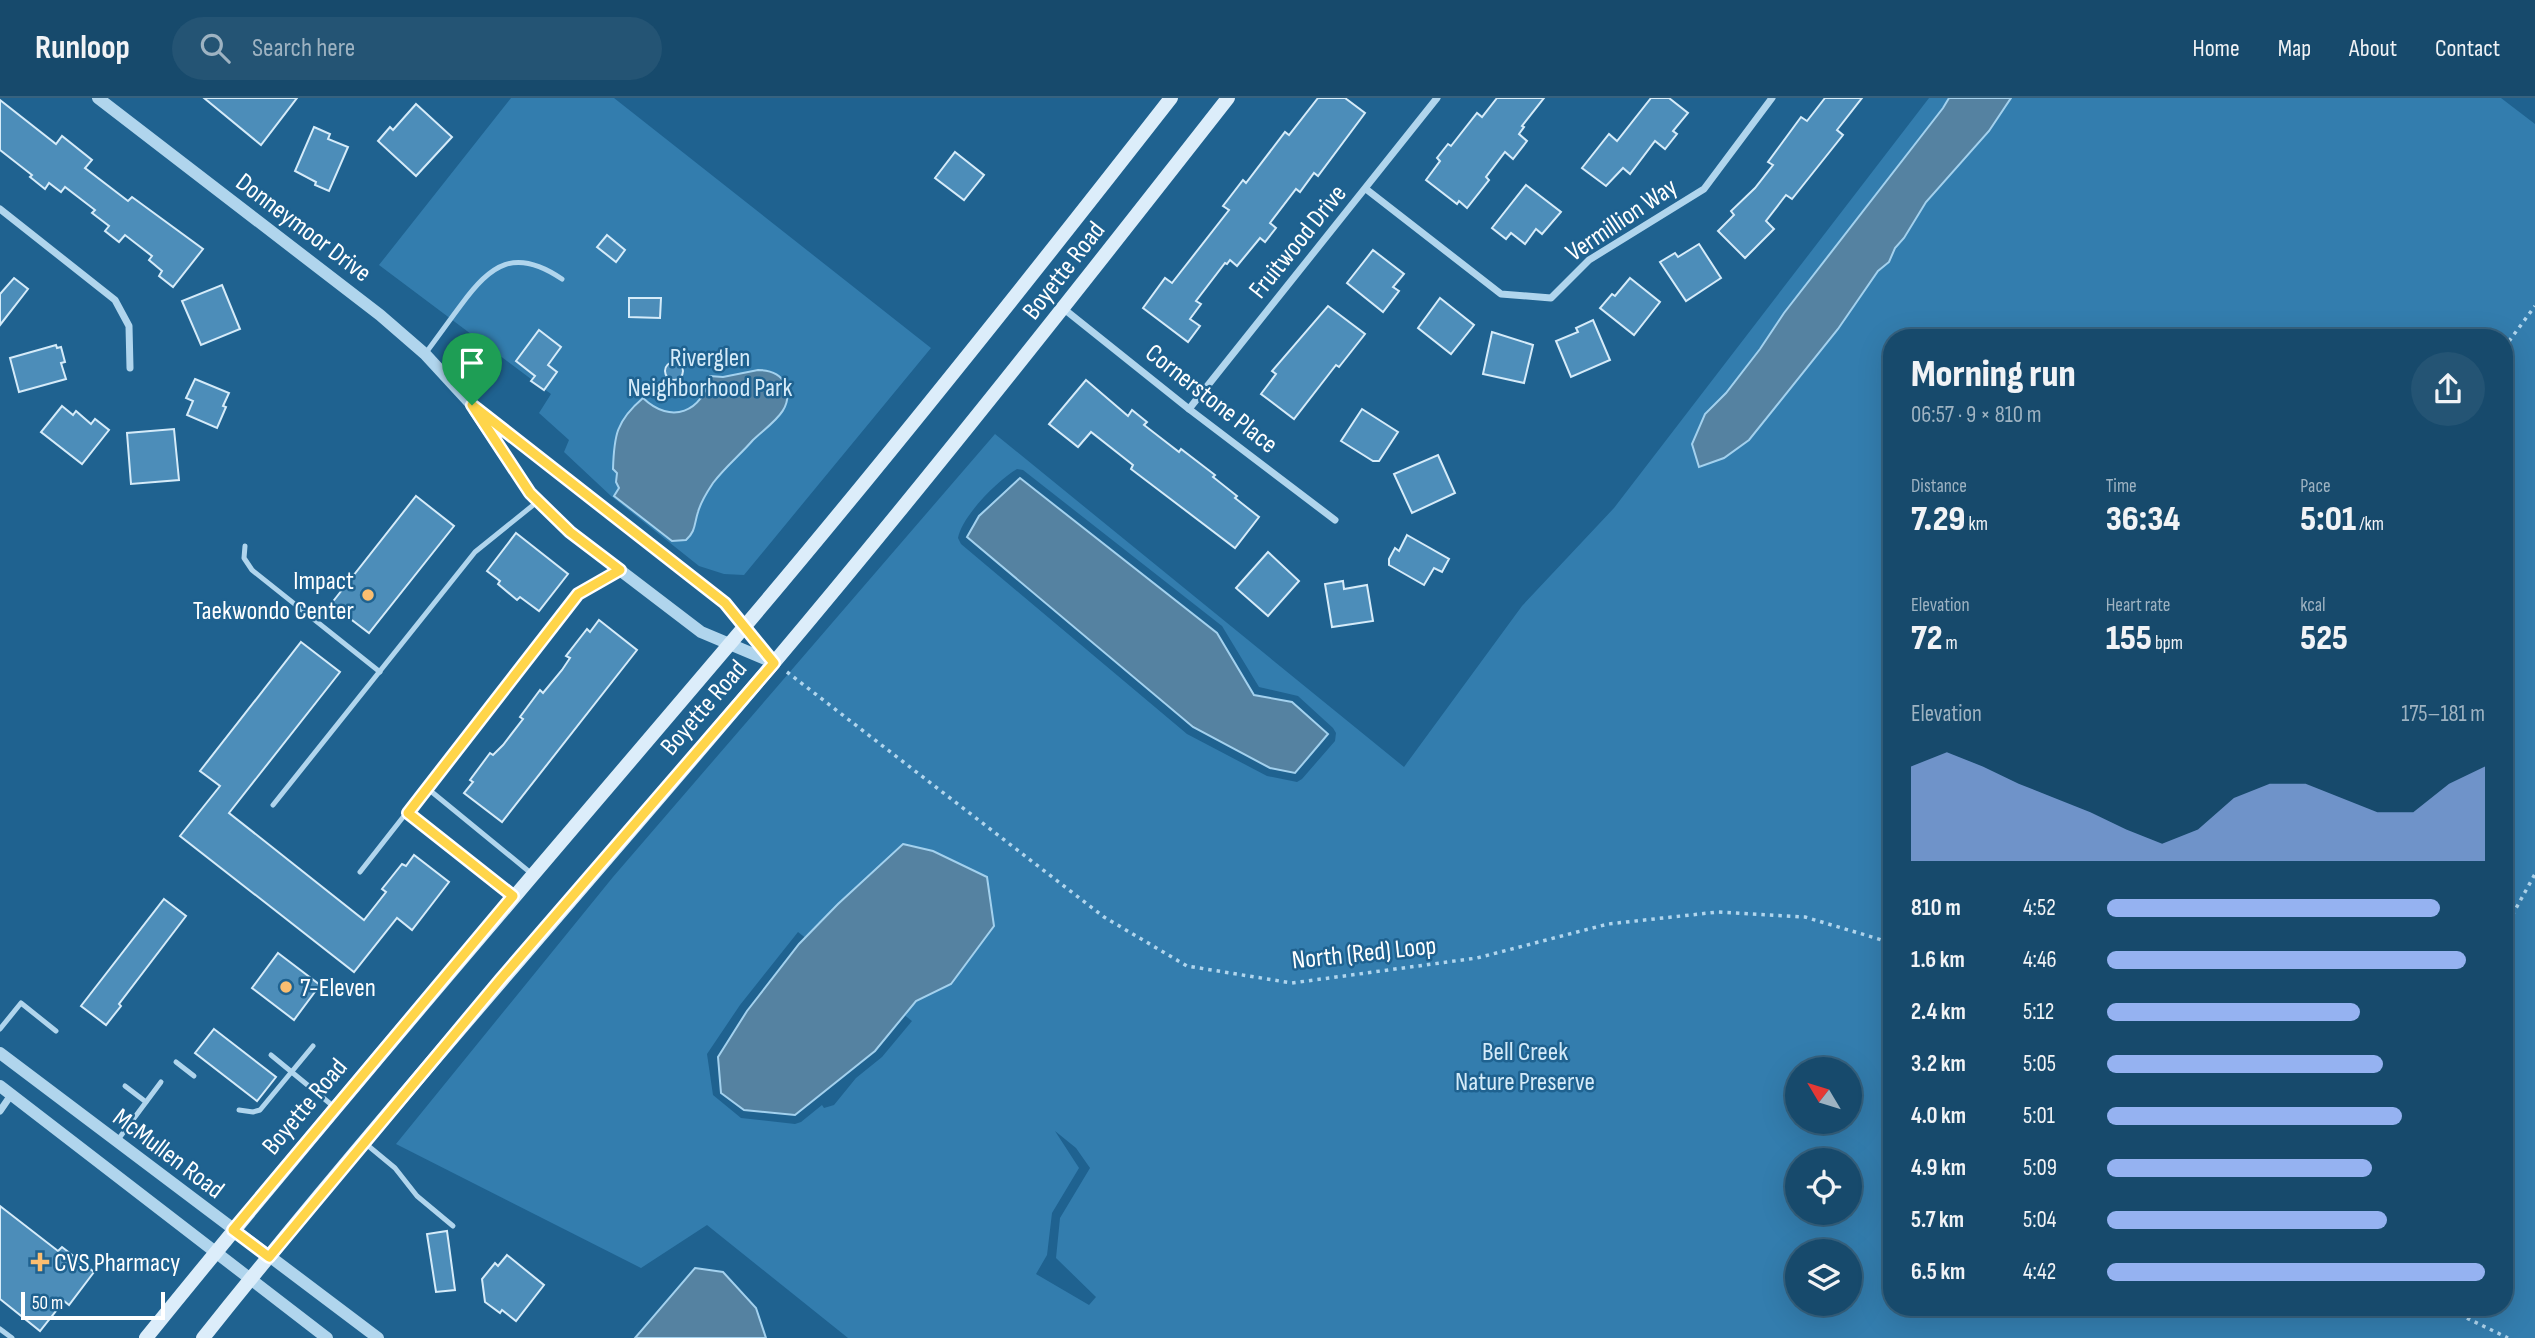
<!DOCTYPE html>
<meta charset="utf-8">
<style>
body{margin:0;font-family:"Sofia Sans Condensed",sans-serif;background:#245474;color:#f1f3f6;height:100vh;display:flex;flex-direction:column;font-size:26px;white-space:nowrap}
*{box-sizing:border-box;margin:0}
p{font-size:23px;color:#9eb3c2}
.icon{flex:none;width:38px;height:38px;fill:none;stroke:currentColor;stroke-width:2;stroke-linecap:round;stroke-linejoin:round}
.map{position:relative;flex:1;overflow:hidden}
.sheet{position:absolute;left:1883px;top:231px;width:630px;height:987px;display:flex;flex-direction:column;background:#174a6c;border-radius:28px;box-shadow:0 7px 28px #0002,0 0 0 2px #36627f}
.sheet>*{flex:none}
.needle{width:46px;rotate:308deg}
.tools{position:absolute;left:1785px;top:959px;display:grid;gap:14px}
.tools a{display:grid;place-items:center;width:77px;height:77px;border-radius:50%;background:#174a6c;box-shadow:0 7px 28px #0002,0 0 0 2px #36627f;font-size:35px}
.scale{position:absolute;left:21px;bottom:18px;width:144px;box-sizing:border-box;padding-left:7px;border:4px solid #fff;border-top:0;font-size:19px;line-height:24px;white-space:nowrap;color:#fff;-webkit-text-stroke:5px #1f6290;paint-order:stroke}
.pin{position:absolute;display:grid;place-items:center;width:60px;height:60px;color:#fff;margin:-72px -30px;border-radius:50% 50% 50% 0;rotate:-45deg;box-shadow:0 0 7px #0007}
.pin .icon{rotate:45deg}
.round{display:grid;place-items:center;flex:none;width:74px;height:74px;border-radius:37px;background:#245474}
.summary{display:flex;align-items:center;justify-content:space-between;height:119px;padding:0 28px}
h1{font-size:38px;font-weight:800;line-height:52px}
.metrics{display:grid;grid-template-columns:repeat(3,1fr);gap:10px;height:119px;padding:7px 28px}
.metrics div{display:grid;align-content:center}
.metrics b{font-size:35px;font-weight:800}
.metrics small{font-size:19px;font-weight:400}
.metrics p{font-size:19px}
.chart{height:196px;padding:14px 28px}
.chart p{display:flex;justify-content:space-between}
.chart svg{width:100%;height:126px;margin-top:7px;fill:#95b2f1;opacity:.7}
ul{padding:0 28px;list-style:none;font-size:23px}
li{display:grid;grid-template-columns:112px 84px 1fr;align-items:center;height:52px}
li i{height:18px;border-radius:9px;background:#95b2f1}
header{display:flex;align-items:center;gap:42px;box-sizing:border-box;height:98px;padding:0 35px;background:#174a6c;border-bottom:2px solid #36627f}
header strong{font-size:33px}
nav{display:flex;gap:38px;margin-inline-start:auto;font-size:24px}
.search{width:490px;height:63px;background:#245474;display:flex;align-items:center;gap:18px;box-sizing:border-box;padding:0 24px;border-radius:38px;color:#9eb3c2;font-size:26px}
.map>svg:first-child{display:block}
.green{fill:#337dae;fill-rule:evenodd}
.water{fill:#5582a1;stroke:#a3d1ee;stroke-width:2}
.building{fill:#4c8db9;stroke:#d5ebf9;stroke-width:2}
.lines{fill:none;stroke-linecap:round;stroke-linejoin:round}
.path{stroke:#b0d5ed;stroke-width:3.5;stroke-dasharray:3.5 5;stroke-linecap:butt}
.service{stroke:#b0d5ed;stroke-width:5}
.minor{stroke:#b0d5ed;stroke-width:7}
.tertiary{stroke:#b0d5ed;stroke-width:12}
.secondary{stroke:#dcedfa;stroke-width:14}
.route-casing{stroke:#fff;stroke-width:14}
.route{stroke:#ffd54a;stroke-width:9}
.poi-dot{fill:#fbbe70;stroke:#1f6290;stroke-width:2.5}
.labels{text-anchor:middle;stroke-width:5;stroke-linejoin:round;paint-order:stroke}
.street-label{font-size:26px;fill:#fff;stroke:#1f6290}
.park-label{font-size:26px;fill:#d5ebf9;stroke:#1f6290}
.poi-label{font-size:26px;fill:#fff;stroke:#1f6290;text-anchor:start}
</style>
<header>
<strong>Runloop</strong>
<div class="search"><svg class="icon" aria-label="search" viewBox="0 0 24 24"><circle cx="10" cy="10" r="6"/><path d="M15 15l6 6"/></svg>Search here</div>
<nav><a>Home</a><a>Map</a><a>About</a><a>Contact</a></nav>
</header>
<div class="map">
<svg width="2535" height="1240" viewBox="0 0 2535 1240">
<rect width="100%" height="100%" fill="#1f6290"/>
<g class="green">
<path d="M511,0H614L931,250L744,477L724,476L699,468L611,398L564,354L569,342L539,315L551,296L379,167Z"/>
<path d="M1929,0H2501L2535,26V1240H848L707,1127L641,1170L396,1046L613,779L995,336L1404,669L1522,508L1614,410ZM1892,240H2504V1209H1892ZM1017,371L1023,372L1222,528L1259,589L1298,598L1333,630L1336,635L1335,643L1302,681L1297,684L1267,678L1187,636L961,446L958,440C962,418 998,382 1017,371ZM798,834L912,923L882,959L856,980L834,1007L824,1010L822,1007L801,1024L795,1026L741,1020L713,997L707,956L740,907ZM1797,971H1850V1024H1797ZM1055,1033L1076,1050L1090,1070L1060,1120L1056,1160L1096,1199L1089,1207L1036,1176L1047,1157L1052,1115L1079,1070ZM1797,1062H1850V1115H1797ZM1797,1153H1850V1206H1797Z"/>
</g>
<g class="water">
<path d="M1949,0H2011L1989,33L1926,104L1904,140L1895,150L1889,164L1878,173L1838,231L1749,342L1724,360L1699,369L1692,346L1705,316L1726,295L1760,251L1784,215L1943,10Z"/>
<path d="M758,272C769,272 780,275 785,286C796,312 768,327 753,342C740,357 725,369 713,385C707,394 701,403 698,414C694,426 696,433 686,442L672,443L614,398L619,390L616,384L617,375L613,371C614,338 616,323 643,300C671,327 703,314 710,278L723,279Z"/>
<path d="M1020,380L1217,535L1254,597L1292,604L1328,636L1295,675L1270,670L1193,629L967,439L979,418Z"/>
<path d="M903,746L933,753L987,779L994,828L951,886L916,903L875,953L795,1017L744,1012L721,995L718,959L747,913L799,846L838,806Z"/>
<path d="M695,1170L723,1174L756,1210L766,1240H635Z"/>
</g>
<g class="building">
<path d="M204,0H297L261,47Z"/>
<path d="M1318,0H1345L1365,15L1318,78L1314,75L1300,94L1296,91L1270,125L1276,130L1265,144L1260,140L1237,168L1230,162L1227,166L1225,165L1196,203L1201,206L1190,221L1200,228L1188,244L1143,210L1165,180L1172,185L1229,112L1223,108L1243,82L1246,85L1285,34L1289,37Z"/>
<path d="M1497,0H1544L1522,28L1524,29L1519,36L1527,43L1513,61L1505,54L1486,79L1489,82L1467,110L1459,103L1457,106L1426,82L1440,63L1437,60L1448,46L1451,48L1477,15L1482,19Z"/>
<path d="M1651,0H1669L1688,15L1673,33L1677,36L1665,51L1655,43L1630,76L1623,70L1606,88L1582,70L1609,36L1617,43Z"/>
<path d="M1825,0H1862L1837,32L1843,37L1792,101L1786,97L1766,123L1774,131L1745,160L1718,133L1734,117L1731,113L1755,90L1773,67L1768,64L1801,19L1807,23Z"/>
<path d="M0,2L56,46L62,38L92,62L85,70L128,103L132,99L203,151L173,189L159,178L162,173L149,162L152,158L125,137L119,144L105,133L109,128L92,115L95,112L65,89L61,94L49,85L45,91L30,79L32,77L0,52Z"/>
<path d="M416,6L452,39L416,78L378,43L390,29L393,32Z"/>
<path d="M314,29L330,36L328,41L348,49L329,93L315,87L316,84L295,73Z"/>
<path d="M955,54L984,77L964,102L935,80Z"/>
<path d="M1526,87L1561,114L1542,136L1536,131L1525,146L1511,135L1506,141L1492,130Z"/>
<path d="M607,137L625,152L616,164L597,149Z"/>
<path d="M1699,146L1721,180L1686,203L1660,164L1675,155L1678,159Z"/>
<path d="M1373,152L1404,176L1393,189L1399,193L1383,214L1347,185Z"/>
<path d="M14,180L28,191L0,227V196Z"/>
<path d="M1630,180L1660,204L1634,237L1600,210L1612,196L1615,198Z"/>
<path d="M222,187L240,231L201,247L182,203Z"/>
<path d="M629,200H661L660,220L629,219Z"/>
<path d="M1440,200L1474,227L1451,256L1418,230Z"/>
<path d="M1328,208L1365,236L1339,269L1336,267L1294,321L1261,296L1276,276L1272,273Z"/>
<path d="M1593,222L1610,262L1571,279L1556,243L1578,234L1576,230Z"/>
<path d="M539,232L561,249L548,267L557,274L544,292L531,283L535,278L516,263Z"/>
<path d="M1492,234L1533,247L1524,285L1483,276Z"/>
<path d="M56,247L57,250L61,249L65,264L61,265L66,281L19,294L10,260Z"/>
<circle cx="674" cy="273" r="9"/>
<path d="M195,281L229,295L223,308L226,309L217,330L187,317L193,303L186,300Z"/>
<path d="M1086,282L1128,318L1132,312L1147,324L1144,327L1179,354L1181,351L1215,377L1213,379L1237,398L1235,400L1259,419L1235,450L1131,371L1133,367L1091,334L1078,349L1049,326Z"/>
<path d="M62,308L73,317L76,313L91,326L95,321L109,332L82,366L41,334Z"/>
<path d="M1362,311L1398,334L1379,363H1373L1341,343Z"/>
<path d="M174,331L179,382L131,386L127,335Z"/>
<path d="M1438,357L1455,395L1412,415L1394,376Z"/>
<path d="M416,398L454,428L369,535L331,506Z"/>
<path d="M516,435L568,476L539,513L520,499L517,502L498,486L500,483L487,473Z"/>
<path d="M1407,437L1449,461L1442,474L1434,470L1424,487L1389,467V461L1395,450L1399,453Z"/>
<path d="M1268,454L1299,483L1268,518L1236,490Z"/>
<path d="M1343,483L1344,491L1367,487L1373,523L1332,529L1325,486Z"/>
<path d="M599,522L637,552L502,724L464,695L473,684L470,682L490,655L493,657L503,647L523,621L520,619L540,592L543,595L562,572L570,560L566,558L587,531L590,534Z"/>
<path d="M301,544L340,574L229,715L364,822L386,794L382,791L402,766L406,768L414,757L449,784L412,832L397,820L354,874L180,738L220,688L200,673Z"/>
<path d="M164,801L186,818L119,906L121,908L106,927L81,908Z"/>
<path d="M278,855L320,887L294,922L252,890Z"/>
<path d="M214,931L276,979L257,1003L195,955Z"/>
<path d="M0,1108L58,1153L62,1149L94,1174L69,1207L64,1203L40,1233L0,1201Z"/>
<path d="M447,1133L455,1192L436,1194L427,1136Z"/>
<path d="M507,1157L544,1187L516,1223L502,1212L500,1215L485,1204L482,1181L495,1165L498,1168Z"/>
</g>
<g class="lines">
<g class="path">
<path d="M2504,250L2535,208"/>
<path d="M787,574L1104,819L1187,868L1292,885L1477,860L1608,826L1718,814L1805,819L1892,845"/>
<path d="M2504,832L2535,776"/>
<path d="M2444,1209L2508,1240"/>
</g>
<g class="service">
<path d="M425,256C437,240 449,223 461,207C491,166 515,149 562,181"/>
<path d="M245,448L244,460L252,472L380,574"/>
<path d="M427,690L532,776"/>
<path d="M273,707L475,454L537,404"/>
<path d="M408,715L513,798"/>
<path d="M360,774L578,496L618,472"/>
<path d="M0,931L21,905L56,933"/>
<path d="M271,957L333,1008"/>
<path d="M176,964L194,978"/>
<path d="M125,988L146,1004"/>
<path d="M239,1012L253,1014L260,1012L313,948"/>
<path d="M117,1043L161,984"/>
<path d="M366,1046L395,1070L417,1098L453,1128"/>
<path d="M0,1231L12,1240"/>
</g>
<g class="minor">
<path d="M1366,91L1501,196L1551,200L1589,162L1704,91L1772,0"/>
<path d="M0,111L115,202L129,228L130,270"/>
<path d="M1064,211L1189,311L1335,422"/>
<path d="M1189,311L1437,0"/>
<path d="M0,1013L11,997"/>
</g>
<g class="tertiary">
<path d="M98,0L380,217L425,256L472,307L725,505L774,565"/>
<path d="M475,313L530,395L570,434L701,534L770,563"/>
<path d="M0,955L378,1240"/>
<path d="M0,988L327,1240"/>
</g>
<g class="secondary">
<path d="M146,1240C341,999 544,765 745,528C891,356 1032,178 1171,0"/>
<path d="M203,1240C388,1008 586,788 777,561C932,377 1080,189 1228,0"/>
</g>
</g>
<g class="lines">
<defs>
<path id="route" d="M472,307L725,505L774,565L500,882L269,1159L233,1132L513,798L408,715L578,496L620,472L570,434L530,395Z"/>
</defs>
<use href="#route" class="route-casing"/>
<use href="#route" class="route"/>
</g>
<g class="poi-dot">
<circle cx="368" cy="497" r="7"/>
<circle cx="286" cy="889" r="7"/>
<path d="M36.5 1153.5h7v7h7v7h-7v7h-7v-7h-7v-7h7z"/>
</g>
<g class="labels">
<g class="street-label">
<text transform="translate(1621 121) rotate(-34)" y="9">Vermillion Way</text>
<text transform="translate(304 129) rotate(37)" y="9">Donneymoor Drive</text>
<text transform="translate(1297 143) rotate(-51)" y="9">Fruitwood Drive</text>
<text transform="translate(1063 172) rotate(-52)" y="9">Boyette Road</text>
<text transform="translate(1212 300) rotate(38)" y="9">Cornerstone Place</text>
<text transform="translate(703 609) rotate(-49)" y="9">Boyette Road</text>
<text transform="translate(1364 854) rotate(-6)" y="9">North (Red) Loop</text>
<text transform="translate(304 1008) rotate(-50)" y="9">Boyette Road</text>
<text transform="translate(169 1055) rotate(37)" y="9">McMullen Road</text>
</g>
<g class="park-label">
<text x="710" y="268">Riverglen<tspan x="710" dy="30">Neighborhood Park</tspan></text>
<text x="1525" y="962">Bell Creek<tspan x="1525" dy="30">Nature Preserve</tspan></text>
</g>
<g class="poi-label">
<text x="354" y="491" text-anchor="end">Impact<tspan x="354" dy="30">Taekwondo Center</tspan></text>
<text x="300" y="898">7-Eleven</text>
<text x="54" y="1173">CVS Pharmacy</text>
</g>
</g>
</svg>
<div class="tools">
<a><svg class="needle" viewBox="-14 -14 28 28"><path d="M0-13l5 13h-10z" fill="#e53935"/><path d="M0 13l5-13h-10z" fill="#9eb3c2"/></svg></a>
<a><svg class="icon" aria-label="locate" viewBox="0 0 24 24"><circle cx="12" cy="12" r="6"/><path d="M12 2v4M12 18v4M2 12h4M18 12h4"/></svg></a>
<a><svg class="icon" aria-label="layers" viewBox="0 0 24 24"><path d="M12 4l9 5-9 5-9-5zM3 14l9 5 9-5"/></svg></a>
</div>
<div class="scale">50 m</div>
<div class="pin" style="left:472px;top:307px;background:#1e9e55"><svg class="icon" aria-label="arrive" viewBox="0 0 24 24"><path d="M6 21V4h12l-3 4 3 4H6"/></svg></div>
<section class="sheet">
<div class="summary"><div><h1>Morning run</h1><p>06:57 · 9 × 810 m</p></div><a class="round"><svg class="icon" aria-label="share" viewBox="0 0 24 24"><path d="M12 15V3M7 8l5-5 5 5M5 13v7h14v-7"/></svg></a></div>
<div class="metrics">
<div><p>Distance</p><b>7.29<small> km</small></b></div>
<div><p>Time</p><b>36:34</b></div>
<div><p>Pace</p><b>5:01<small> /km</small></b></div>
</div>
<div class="metrics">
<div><p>Elevation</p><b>72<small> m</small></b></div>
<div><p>Heart rate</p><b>155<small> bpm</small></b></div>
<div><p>kcal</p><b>525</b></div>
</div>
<div class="chart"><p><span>Elevation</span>175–181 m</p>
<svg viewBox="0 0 160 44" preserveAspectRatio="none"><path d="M0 44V11L10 6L20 11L30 17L40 22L50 27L60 33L70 38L80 33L90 22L100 17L110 17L120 22L130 27L140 27L150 17L160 11V44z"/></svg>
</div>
<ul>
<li><b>810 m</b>4:52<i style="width:88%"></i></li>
<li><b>1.6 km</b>4:46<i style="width:95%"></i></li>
<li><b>2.4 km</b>5:12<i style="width:67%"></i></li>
<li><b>3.2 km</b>5:05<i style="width:73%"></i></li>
<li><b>4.0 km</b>5:01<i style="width:78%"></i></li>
<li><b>4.9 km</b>5:09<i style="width:70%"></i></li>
<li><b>5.7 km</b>5:04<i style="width:74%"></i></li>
<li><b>6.5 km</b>4:42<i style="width:100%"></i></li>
</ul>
</section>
</div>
